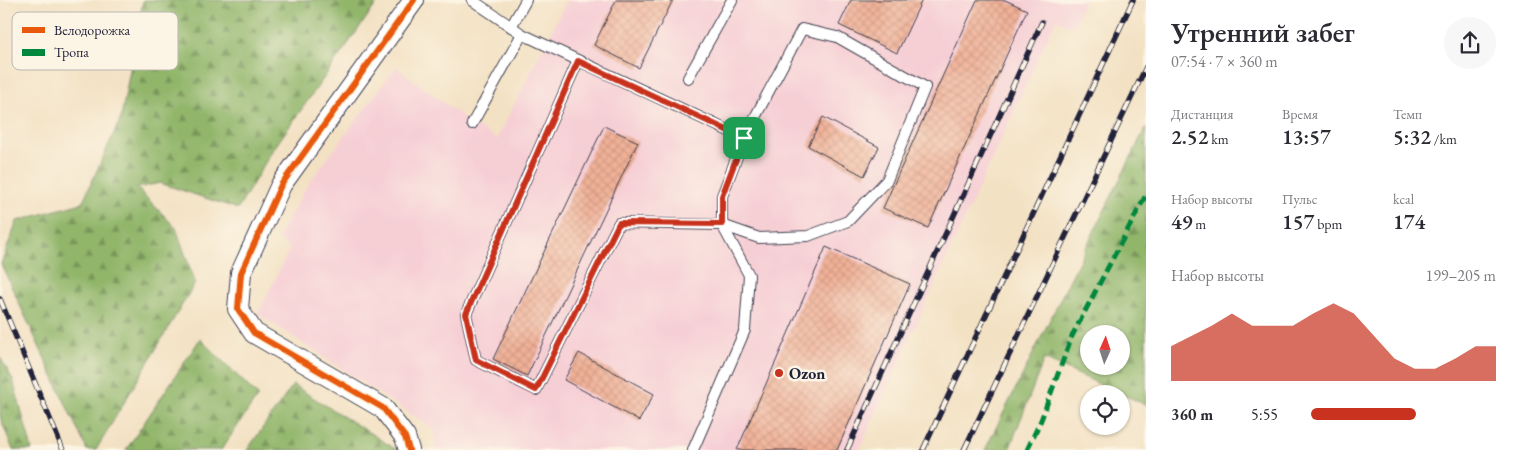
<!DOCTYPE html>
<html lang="ru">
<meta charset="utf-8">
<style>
body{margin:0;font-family:"EB Garamond",serif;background:#f7f7f7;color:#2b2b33;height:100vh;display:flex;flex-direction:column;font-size:19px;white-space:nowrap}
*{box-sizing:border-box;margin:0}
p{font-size:16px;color:#7c7c81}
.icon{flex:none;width:28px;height:28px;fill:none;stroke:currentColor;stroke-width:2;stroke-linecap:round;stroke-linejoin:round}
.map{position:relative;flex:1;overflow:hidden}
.side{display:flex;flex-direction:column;background:#fff;width:375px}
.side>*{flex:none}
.needle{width:32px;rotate:3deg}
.buttons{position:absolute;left:1080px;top:325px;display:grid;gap:10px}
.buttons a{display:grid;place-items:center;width:50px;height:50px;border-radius:50%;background:#fff;box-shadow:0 1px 4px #0004;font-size:25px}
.pin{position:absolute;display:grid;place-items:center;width:42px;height:42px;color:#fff;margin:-21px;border-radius:10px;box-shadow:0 2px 8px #0006}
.round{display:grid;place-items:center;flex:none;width:52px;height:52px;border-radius:26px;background:#f7f7f7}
.headline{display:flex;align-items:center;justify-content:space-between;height:85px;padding:0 25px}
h1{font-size:28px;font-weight:600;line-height:38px}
.metrics{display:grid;grid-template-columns:repeat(3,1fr);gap:8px;height:85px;padding:5px 25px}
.metrics div{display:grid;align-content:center}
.metrics b{font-size:21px;font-weight:600}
.metrics small{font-size:14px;font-weight:400}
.metrics p{font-size:14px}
.chart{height:140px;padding:10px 25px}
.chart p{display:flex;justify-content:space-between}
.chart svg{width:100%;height:90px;margin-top:5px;fill:#c8321e;opacity:.7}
ul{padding:0 25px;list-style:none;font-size:16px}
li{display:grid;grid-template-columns:80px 60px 1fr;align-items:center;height:38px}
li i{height:12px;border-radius:6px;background:#c8321e}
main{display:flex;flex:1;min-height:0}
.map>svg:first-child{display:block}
.built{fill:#f6cfd5}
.forest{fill:url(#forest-firs);stroke:#5a6c52;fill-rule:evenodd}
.building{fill:url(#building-cross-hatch)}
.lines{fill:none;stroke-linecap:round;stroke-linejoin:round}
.lane-casing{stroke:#413f4f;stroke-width:12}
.street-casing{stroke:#413f4f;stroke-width:22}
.lane{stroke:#fff;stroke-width:10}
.street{stroke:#fff;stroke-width:20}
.rail-casing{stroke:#22223b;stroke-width:5.5}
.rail{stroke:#fcf5e5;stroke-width:4;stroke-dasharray:11;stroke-linecap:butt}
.quiet{stroke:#00873e;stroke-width:5;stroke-dasharray:10 5;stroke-linecap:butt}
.cycleway-casing{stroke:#fcf5e5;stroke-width:9}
.cycleway{stroke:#e8590c;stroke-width:6}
.route-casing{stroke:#fff;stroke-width:10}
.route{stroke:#c8321e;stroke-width:6}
.poi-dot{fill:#c8321e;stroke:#fcf5e5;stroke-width:2}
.labels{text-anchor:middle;stroke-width:5;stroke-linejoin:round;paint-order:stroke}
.poi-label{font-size:16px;font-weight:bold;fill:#22223b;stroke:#fcf5e5;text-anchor:start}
.key{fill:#fcf5e5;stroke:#bbb6b2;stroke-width:1}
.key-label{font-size:14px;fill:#22223b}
</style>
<main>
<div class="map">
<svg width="1146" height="450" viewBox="0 0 1146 450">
<defs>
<pattern id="forest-firs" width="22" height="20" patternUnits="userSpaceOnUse" patternTransform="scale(1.25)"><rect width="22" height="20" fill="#91b66a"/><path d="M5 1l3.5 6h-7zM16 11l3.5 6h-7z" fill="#769458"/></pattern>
<pattern id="building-cross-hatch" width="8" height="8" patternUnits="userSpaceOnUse" patternTransform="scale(1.25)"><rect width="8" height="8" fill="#f1b197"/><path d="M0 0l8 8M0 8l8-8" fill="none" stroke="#ce9883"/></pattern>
</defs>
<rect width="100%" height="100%" fill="#fcf5e5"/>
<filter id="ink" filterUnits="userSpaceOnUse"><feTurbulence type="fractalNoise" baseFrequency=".02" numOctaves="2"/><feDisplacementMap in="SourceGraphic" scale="10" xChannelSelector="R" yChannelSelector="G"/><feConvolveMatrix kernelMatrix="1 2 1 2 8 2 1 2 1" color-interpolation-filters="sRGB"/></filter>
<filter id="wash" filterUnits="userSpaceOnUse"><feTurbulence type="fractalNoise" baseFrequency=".0096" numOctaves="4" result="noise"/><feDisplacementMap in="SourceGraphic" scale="20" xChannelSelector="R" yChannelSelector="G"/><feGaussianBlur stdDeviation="1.12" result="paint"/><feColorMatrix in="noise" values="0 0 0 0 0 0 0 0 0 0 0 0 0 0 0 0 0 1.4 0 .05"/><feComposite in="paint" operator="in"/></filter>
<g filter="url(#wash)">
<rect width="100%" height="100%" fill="#f3e1c3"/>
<path class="built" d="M567,0H1085L1073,27L1056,19L859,450H436L434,429L258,314L290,248L277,238L307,186L396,67L472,124L497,139Z"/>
<g class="forest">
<path d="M143,0H379L272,151L238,209L160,183L137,188L176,228L195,283L96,450H87L1,264L17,221L82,203L121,118Z"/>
<path d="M1146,127V405L1044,359L1009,450H985ZM1089,334H1121V366H1089Z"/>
<path d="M200,339L258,396L221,450H126Z"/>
<path d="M0,357L13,380L32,450H13L0,417Z"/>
<path d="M293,385L397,450H247Z"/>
</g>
<g id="blocks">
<g class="building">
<path d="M616,0H673L639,68L594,45Z"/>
<path d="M851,0H922L897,53L839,25Z"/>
<path d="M977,0H1005L1027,10L928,228L883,208Z"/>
<path d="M823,117L879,147L864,176L808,146Z"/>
<path d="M604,126L638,142L527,376L493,359Z"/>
<path d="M826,247L910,284L837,450H737Z"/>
<path d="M579,353L654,394L639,421L564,380Z"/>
</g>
</g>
</g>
<g filter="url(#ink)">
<use href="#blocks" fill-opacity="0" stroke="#413f4f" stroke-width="1"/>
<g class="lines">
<defs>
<g id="lane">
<path d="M472,0L522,34L744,138"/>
<path d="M511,27L526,0"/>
<path d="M578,61L466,314L476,360L536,390L619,223L722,225L759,238L808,236L848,221L887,180L925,87L837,37L802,29L744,138L722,196V225L749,275L745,330L693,450"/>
<path d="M688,78L732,0"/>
<path d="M472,124L522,34"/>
</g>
<path id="street" d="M409,450L405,437L383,408L254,333L238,309L241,273L281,185L414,0"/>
</defs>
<use href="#lane" class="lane-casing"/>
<use href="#street" class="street-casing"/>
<use href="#lane" class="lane"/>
<use href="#street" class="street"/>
<defs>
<g id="rail">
<path d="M0,299L63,450"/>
<path d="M847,450L1042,22"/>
<path d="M923,450L1133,0"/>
<path d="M964,450L1146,67"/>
</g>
</defs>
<use href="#rail" class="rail-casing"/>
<use href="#rail" class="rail"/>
<path class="quiet" d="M1027,450L1041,420L1072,336L1146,195"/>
<defs>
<path id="cycleway" d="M409,450L405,437L383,408L254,333L238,309L241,273L281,185L414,0"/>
</defs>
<use href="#cycleway" class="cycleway-casing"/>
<use href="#cycleway" class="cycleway"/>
</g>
</g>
<g class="lines" filter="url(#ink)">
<defs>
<path id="route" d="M578,61L744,138L722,196V224L619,223L536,390L476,360L466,314Z"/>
</defs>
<use href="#route" class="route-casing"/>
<use href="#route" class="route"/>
</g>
<circle class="poi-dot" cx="779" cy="373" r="5"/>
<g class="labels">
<g class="poi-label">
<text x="789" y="379">Ozon</text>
</g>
</g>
<rect x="12" y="12" width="166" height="58" rx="8" class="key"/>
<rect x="22" y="27" width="23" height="6" fill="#e8590c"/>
<rect x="22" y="49" width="23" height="7" fill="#00873e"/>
<g class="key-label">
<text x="54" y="35">Велодорожка</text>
<text x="54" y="57">Тропа</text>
</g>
</svg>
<div class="buttons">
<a><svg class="needle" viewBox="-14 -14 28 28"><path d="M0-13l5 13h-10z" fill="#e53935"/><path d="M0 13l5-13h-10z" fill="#7c7c81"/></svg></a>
<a><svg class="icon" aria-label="locate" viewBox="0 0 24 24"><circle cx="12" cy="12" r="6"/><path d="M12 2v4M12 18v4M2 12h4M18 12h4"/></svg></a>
</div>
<div class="pin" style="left:744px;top:138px;background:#1e9e55"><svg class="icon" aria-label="arrive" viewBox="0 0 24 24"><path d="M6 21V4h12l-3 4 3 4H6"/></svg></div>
</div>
<section class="side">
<div class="headline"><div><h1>Утренний забег</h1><p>07:54 · 7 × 360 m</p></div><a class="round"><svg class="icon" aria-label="share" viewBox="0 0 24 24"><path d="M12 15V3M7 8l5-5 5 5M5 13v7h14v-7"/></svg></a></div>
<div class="metrics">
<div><p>Дистанция</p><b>2.52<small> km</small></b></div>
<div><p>Время</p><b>13:57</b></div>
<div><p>Темп</p><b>5:32<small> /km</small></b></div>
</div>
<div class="metrics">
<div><p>Набор высоты</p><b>49<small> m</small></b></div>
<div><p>Пульс</p><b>157<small> bpm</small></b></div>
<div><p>kcal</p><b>174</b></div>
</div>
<div class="chart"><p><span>Набор высоты</span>199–205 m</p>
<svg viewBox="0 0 160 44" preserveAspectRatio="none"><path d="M0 44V27L10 22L20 17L30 11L40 17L50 17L60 17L70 11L80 6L90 11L100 22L110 33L120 38L130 38L140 33L150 27L160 27V44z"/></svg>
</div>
<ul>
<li><b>360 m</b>5:55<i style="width:57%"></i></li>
</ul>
</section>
</main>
